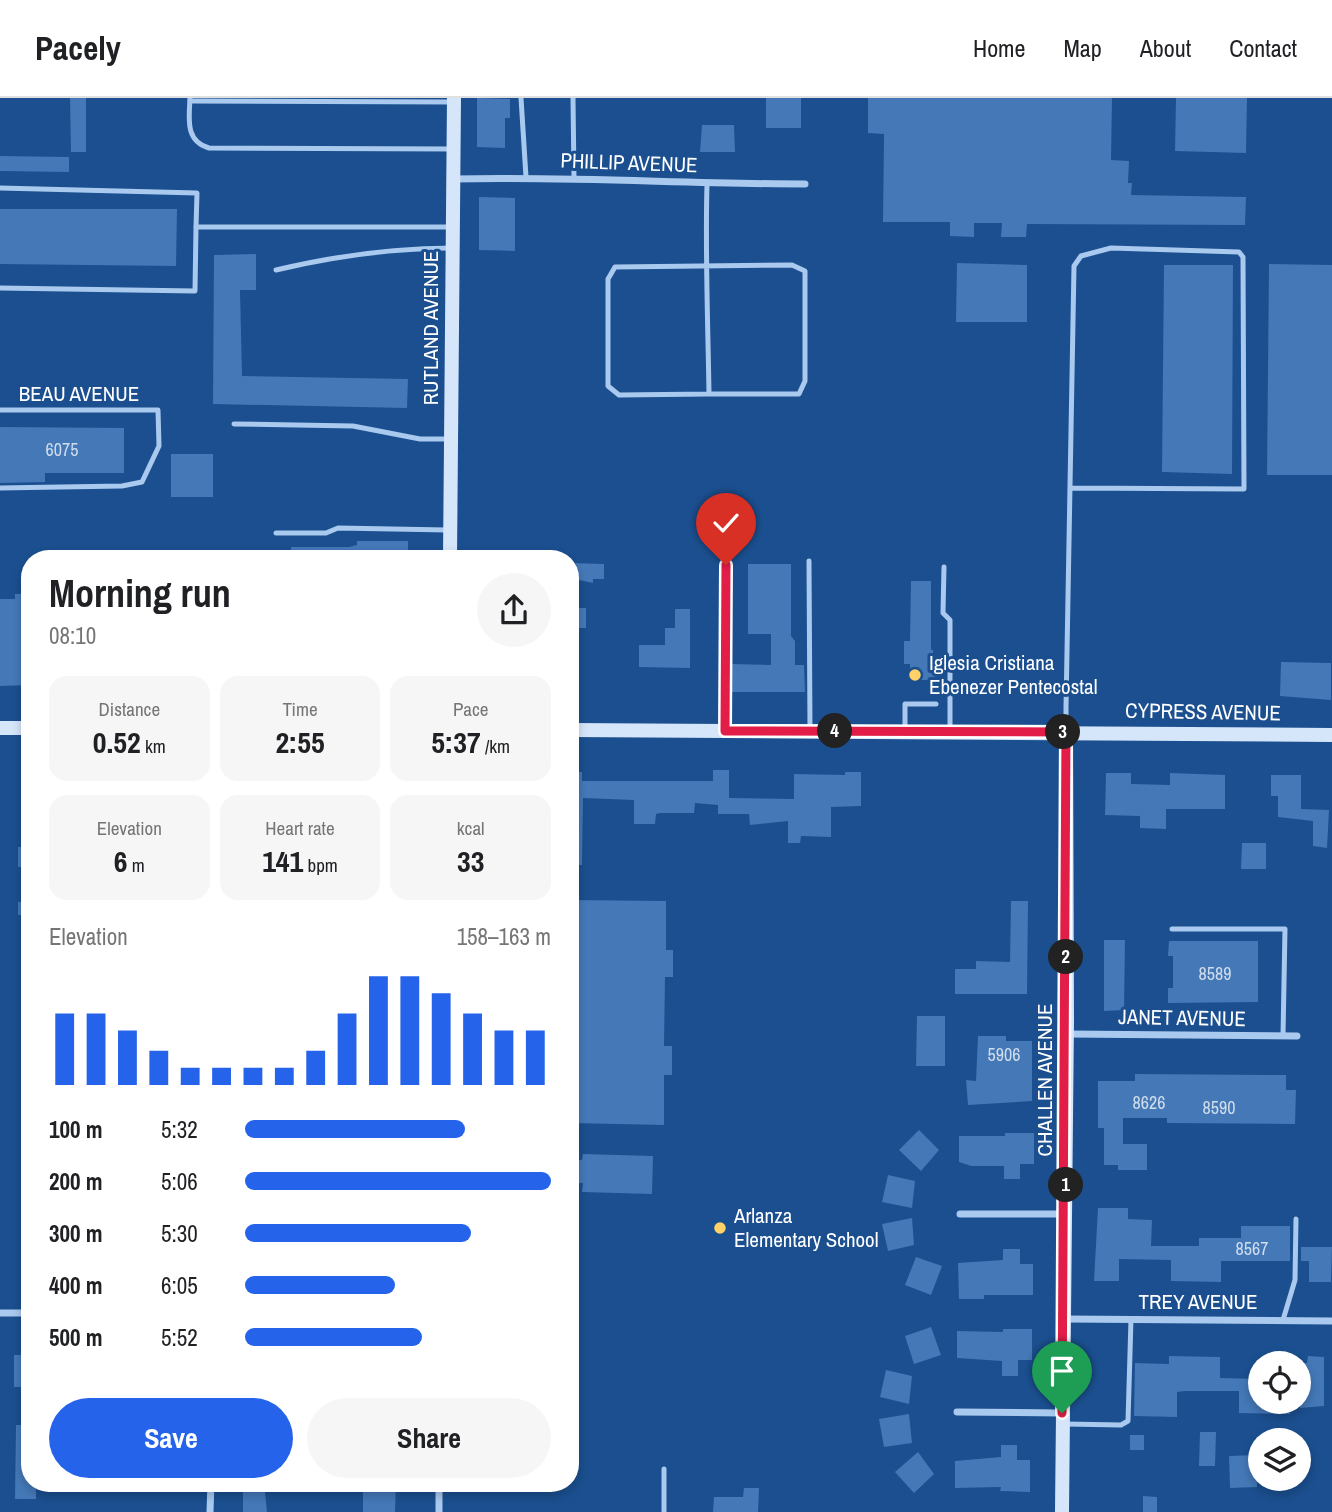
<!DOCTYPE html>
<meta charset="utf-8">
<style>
body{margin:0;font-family:"Archivo Narrow",sans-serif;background:#f6f6f6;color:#202124;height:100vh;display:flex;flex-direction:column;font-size:26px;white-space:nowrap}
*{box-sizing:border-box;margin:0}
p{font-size:23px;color:#757577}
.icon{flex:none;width:38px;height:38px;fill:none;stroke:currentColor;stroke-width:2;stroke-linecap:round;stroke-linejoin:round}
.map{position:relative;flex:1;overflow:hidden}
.sheet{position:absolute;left:21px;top:452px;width:558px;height:942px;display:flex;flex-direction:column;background:#fff;border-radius:28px;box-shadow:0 4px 10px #0003}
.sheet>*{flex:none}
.controls{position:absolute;left:1248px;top:1253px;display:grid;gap:14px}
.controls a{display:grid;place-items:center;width:63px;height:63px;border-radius:50%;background:#fff;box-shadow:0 4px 10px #0003;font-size:35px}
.pin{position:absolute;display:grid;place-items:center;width:60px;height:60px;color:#fff;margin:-72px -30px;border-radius:50% 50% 50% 0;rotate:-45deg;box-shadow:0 0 7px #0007}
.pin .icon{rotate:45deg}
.km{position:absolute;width:35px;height:35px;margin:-18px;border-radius:50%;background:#222;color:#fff;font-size:19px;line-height:35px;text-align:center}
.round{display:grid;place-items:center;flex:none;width:74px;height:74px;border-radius:37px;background:#f6f6f6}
.summary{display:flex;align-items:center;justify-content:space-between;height:119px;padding:0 28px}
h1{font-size:38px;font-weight:700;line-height:52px}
.stats{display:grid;grid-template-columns:repeat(3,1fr);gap:10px;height:119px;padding:7px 28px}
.stats div{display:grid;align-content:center;border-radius:18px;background:#f6f6f6;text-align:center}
.stats b{font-size:30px;font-weight:700}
.stats small{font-size:19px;font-weight:400}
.stats p{font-size:19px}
.chart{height:196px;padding:14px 28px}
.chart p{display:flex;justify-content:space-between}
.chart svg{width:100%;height:126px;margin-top:7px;stroke:#2563eb;stroke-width:6}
.button{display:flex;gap:14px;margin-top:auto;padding:14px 28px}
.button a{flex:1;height:80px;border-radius:42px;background:#2563eb;color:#fff;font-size:28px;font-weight:700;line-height:80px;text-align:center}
.button a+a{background:#f6f6f6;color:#202124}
ul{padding:0 28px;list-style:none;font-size:23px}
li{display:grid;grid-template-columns:112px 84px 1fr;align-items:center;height:52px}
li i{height:18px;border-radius:9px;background:#2563eb}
header{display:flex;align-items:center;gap:42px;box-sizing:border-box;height:98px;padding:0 35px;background:#fff;border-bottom:2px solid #e0e0e0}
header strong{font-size:33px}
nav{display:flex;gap:38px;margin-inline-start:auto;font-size:24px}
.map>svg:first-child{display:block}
.building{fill:#4478b7}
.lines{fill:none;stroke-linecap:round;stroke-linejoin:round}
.lane{stroke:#a9c9ee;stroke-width:5}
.street{stroke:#a9c9ee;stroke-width:7}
.secondary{stroke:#d6e6fa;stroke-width:14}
.route-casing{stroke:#fff;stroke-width:14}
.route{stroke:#e11d48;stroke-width:9}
.poi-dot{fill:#ffd166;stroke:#1b4f8f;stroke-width:2.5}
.labels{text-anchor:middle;stroke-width:6;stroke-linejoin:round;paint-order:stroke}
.number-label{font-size:18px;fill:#d0dded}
.street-label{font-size:21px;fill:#fff;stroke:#1b4f8f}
.poi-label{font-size:21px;fill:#fff;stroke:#1b4f8f;text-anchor:start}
</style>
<header>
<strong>Pacely</strong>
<nav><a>Home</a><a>Map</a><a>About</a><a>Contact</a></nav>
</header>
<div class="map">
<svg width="1332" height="1414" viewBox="0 0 1332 1414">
<rect width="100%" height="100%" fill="#1b4f8f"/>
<g class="building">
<path d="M70,0H86V54H71Z"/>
<path d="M477,0L510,1V20H505V50L477,49Z"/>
<rect x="766" y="0" width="35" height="30"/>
<path d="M868,0H1112L1111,62L1129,63L1128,85H1132L1131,97L1246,99L1245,127L1027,126L1026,139H1001L1002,125H974V139L950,138V124H883L884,36L868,35Z"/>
<path d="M1176,0H1247L1246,55L1175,53Z"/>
<path d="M702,27H734L735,54H700Z"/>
<path d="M0,58L69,59V74L0,73Z"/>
<path d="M479,99L515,100V153L479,152Z"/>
<path d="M0,111H177L176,168L0,166Z"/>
<path d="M256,156V192H240L242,278L408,281L407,310L213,306L214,157Z"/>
<path d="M957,165L1027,167V224H956Z"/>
<path d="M1269,166L1332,167V377H1267Z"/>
<path d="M1164,167H1233L1232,376L1162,374Z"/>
<path d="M0,329L124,330V375H45V384L0,385Z"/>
<rect x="171" y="356" width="42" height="43"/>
<path d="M357,443H408V460H291V449H349L357,447Z"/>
<path d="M570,465L604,466V481H593V485L570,480Z"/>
<path d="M748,466H791V538L795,543V567H804L805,594H730L731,566L771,567V536H748Z"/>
<path d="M911,483H931V552H933V567H943L942,582H910V566H904V543H910Z"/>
<path d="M15,496H30V587L0,588V501H15Z"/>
<rect x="570" y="510" width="16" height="20"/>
<path d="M675,511H690V570L639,569V547H665V530H675Z"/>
<path d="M1281,564L1331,565V602L1280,598Z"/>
<path d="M713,672H729V700L794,701V676L845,677V674H861V708L831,709V739L801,738L800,745H788V723L750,727L749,716H718V707L695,705L694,715H660L656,716L655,726H634V702L583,700L582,767H570V674H582V683H713Z"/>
<path d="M1106,675H1131V686L1170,687V675L1225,677V711H1166V731L1140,730V718L1105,717Z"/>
<path d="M1271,677H1301V711L1329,712L1327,750L1313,748V723L1278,719V698H1271Z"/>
<path d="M1242,745H1266V771H1241Z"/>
<rect x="18" y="749" width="12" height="20"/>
<path d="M570,802L666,803V852H673V879H665L664,948H672V977H664V1027L570,1025Z"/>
<path d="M1011,803H1028L1027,896H955V871H976V863L1010,864Z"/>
<rect x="18" y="804" width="12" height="13"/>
<path d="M1104,842H1125L1124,912L1104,913Z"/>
<path d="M1169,843H1258V904L1168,905V890H1173V858H1168Z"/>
<path d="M917,918H945V968H916Z"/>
<path d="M978,938H1006V943H1032V1003L968,1007L966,982L976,983Z"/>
<path d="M1135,976L1286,977V992H1296L1295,1026L1167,1025V1020H1123V1046H1147V1072H1118V1067H1104V1030H1098V983H1135Z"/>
<path d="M919,1032L939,1052L921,1073L899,1052Z"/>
<path d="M1005,1035H1034V1066H1020V1081H1004V1068H971L959,1064V1038H1005Z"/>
<path d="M583,1056L653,1058L652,1096L582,1094L583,1085H570V1062H582Z"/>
<path d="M888,1077L915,1083L912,1110L882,1104Z"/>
<path d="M1098,1110H1128V1121L1152,1122L1151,1148H1199V1140H1241V1128H1290V1163H1221V1184L1171,1183V1162L1119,1161V1183H1094Z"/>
<path d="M912,1120L914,1147L888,1153L882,1126Z"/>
<path d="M1301,1149H1332L1331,1184H1309V1163H1301Z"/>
<path d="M1003,1151H1020V1166H1033V1197H984V1201H959L958,1165L1003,1162Z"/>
<path d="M916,1159L942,1168L931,1197L905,1187Z"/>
<path d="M931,1229L941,1257L914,1266L905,1238Z"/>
<path d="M1003,1231H1032V1262H1018V1278H1002V1263L957,1260V1233L1003,1234Z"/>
<rect x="14" y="1257" width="16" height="32"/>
<path d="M1169,1258L1220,1259V1280L1260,1281V1304H1290V1316L1239,1315V1293H1185L1177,1294V1319L1134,1318L1135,1265L1169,1266Z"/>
<path d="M1308,1258L1324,1259V1308L1300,1310V1265H1307Z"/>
<path d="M886,1272L912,1278L909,1306L880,1299Z"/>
<path d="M909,1316L912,1345L884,1349L879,1321Z"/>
<path d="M16,1327H30V1384H36V1401H15Z"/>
<path d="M1200,1334H1216L1215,1368H1199Z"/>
<rect x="1130" y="1337" width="14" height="15"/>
<path d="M1001,1347H1017V1362H1030V1394L1000,1393L1001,1389L955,1390V1363L1001,1359Z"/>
<path d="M918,1354L934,1376L914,1395L895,1374Z"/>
<path d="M1256,1357L1257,1389L1230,1390L1229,1358Z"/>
<path d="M243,1384H264L267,1414H243Z"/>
<path d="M367,1384H396L395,1414H363V1388H367Z"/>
<path d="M744,1390H759L758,1414H713L714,1399H743Z"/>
<path d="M1143,1398L1157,1399V1414H1143Z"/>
</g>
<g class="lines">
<g class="lane">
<path d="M190,0C189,21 185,43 209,50L454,51"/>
<path d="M521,0L526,79"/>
<path d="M573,0L574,80"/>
<path d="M190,3L453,4"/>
<path d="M707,86C705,156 708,226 709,296L619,297L608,288V181L615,169L792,167L805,173V283L799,296H709"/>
<path d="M0,90L197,95L196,129H452"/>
<path d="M276,172C335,158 392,150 453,150"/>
<path d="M0,190L195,193L196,129"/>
<path d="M0,312H158L159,348L142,384L122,388L0,390"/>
<path d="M234,326L353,328L420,341H448"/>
<path d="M276,435H326L338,430L447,432"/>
<path d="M809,463L810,633"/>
<path d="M944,469L943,515L950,522V634"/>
<path d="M725,633L726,467"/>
<path d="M905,633V606H936"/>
<path d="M1066,634V609L1074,168L1081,158L1111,150L1239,154L1243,159L1244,391L1070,390"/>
<path d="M1172,831H1285L1283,938"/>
<path d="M1283,1222L1295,1182L1296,1121"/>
<path d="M1066,1326L1121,1327L1128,1323L1131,1221"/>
<path d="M664,1414V1371"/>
</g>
<g class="street">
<path d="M453,81C570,78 687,86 805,86"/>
<path d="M1067,936L1297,938"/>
<path d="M960,1116H1065"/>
<path d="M0,1215H30"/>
<path d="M1065,1221L1332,1223"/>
<path d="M957,1314L1062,1315"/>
<path d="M210,1414L211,1384"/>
<path d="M439,1414V1384"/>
</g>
<g class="secondary">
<path d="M450,460L454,0"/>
<path d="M0,630H30"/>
<path d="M570,632L1332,637"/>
<path d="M1062,1414L1067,923L1066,634"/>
</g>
</g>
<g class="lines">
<defs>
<path id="route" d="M726,467L725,633L1066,634L1062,1315"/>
</defs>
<use href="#route" class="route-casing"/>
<use href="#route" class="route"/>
</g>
<g class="poi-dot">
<circle cx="915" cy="577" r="7"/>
<circle cx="720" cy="1130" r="7"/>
</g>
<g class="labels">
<g class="number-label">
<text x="62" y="358">6075</text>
<text x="1215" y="882">8589</text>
<text x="1004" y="963">5906</text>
<text x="1149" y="1011">8626</text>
<text x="1219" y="1016">8590</text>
<text x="1252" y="1157">8567</text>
</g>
<g class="street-label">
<text transform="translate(629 65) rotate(2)" y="7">PHILLIP AVENUE</text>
<text transform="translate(431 230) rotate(-90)" y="7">RUTLAND AVENUE</text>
<text x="79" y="303">BEAU AVENUE</text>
<text transform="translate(1203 614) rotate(1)" y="7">CYPRESS AVENUE</text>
<text transform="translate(1182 920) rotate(1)" y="7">JANET AVENUE</text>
<text transform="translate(1045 982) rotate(-90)" y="7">CHALLEN AVENUE</text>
<text x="1198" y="1211">TREY AVENUE</text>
</g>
<g class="poi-label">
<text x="929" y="572">Iglesia Cristiana<tspan x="929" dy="24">Ebenezer Pentecostal</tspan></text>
<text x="734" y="1125">Arlanza<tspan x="734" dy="24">Elementary School</tspan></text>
</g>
</g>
</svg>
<div class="controls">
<a><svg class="icon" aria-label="locate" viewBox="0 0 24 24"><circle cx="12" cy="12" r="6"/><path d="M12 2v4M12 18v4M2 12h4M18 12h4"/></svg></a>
<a><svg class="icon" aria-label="layers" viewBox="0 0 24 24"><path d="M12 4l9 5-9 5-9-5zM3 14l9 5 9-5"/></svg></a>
</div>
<div class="pin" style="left:1062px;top:1315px;background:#1e9e55"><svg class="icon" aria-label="arrive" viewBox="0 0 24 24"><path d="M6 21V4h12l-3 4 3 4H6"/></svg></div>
<div class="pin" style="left:726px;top:467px;background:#d93025"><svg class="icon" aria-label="check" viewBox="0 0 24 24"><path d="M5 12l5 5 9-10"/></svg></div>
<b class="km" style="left:1066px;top:1087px">1</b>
<b class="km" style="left:1066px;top:859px">2</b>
<b class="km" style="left:1063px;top:634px">3</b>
<b class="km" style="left:835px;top:633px">4</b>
<section class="sheet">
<div class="summary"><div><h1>Morning run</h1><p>08:10</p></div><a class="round"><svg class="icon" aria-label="share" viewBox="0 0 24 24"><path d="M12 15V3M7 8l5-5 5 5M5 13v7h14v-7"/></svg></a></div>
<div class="stats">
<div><p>Distance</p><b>0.52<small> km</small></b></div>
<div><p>Time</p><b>2:55</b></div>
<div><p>Pace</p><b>5:37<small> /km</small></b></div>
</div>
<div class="stats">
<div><p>Elevation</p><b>6<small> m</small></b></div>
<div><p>Heart rate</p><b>141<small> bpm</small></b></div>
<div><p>kcal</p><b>33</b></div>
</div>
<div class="chart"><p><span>Elevation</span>158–163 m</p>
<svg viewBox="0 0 160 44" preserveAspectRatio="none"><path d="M5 44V19M15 44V19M25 44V25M35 44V32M45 44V38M55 44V38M65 44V38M75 44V38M85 44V32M95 44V19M105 44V6M115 44V6M125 44V12M135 44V19M145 44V25M155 44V25"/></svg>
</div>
<ul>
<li><b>100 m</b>5:32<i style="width:72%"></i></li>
<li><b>200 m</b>5:06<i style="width:100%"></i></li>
<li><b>300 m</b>5:30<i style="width:74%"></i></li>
<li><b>400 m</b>6:05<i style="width:49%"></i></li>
<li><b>500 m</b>5:52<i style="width:58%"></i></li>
</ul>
<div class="button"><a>Save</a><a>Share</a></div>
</section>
</div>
